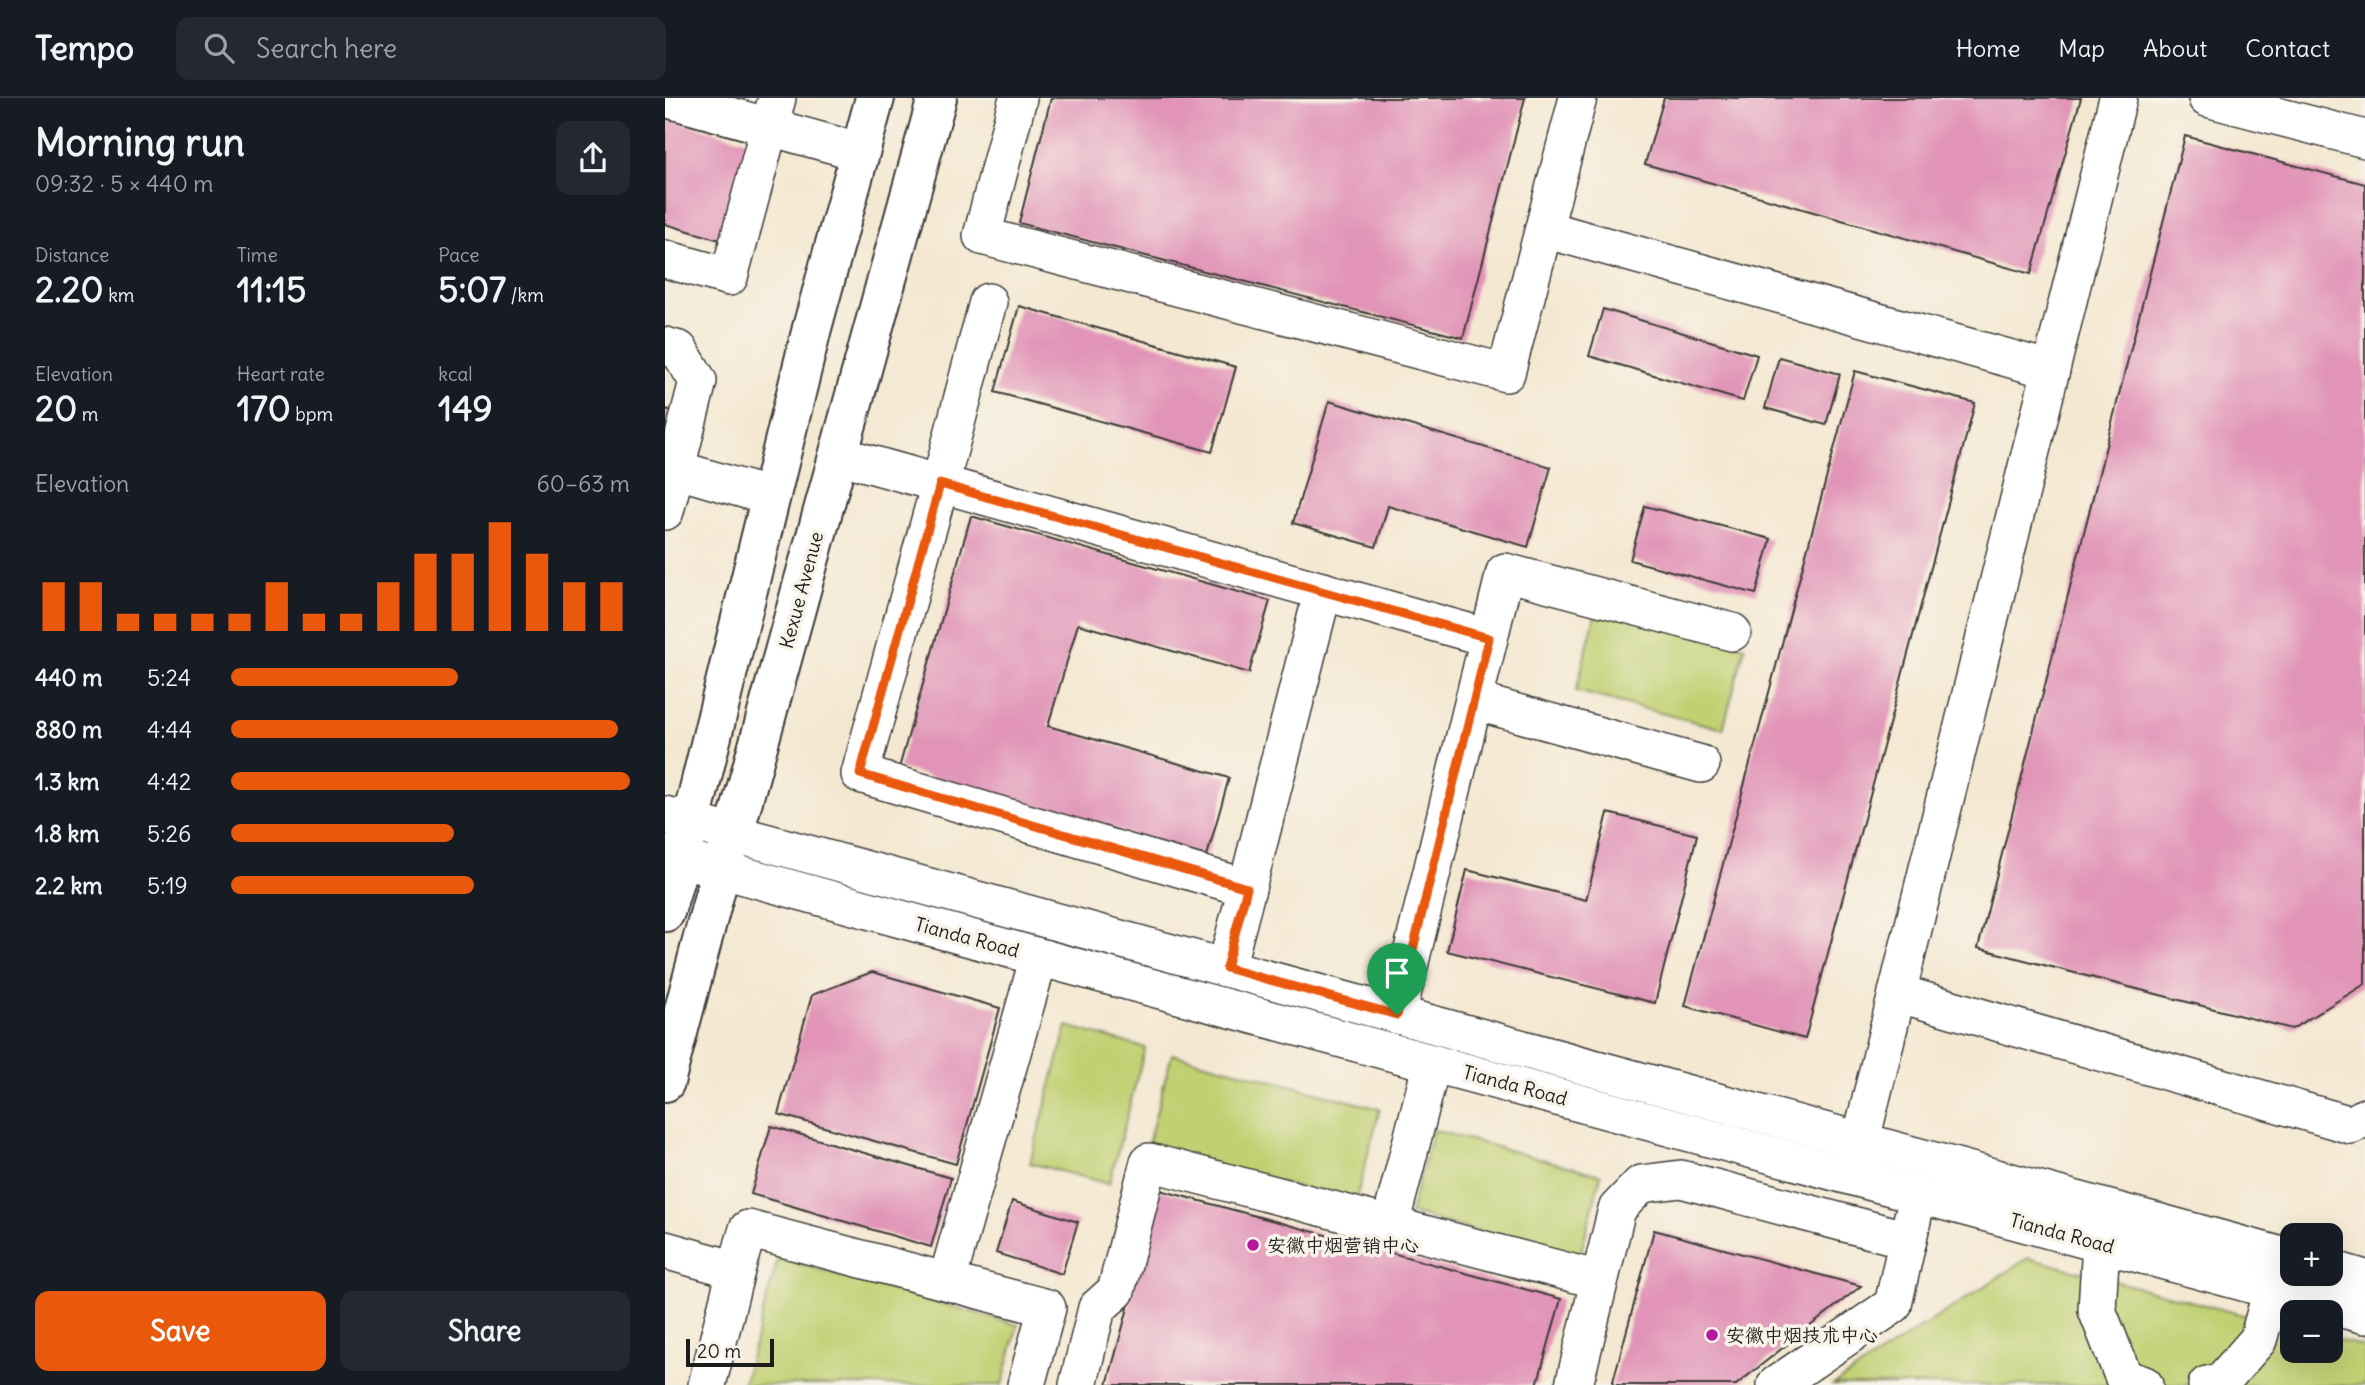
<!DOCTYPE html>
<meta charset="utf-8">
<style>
body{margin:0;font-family:Delius,"LXGW WenKai TC",sans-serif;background:#242831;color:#f1f3f6;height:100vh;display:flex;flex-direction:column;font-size:26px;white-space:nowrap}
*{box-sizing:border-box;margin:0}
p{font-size:23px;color:#9ea1a6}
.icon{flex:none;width:38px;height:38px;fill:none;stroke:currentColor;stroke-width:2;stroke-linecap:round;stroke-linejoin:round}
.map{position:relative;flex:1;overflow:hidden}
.details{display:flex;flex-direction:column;background:#171b24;width:665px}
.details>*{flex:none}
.controls{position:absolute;left:1615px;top:1125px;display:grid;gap:14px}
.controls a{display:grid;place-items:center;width:63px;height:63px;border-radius:14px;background:#171b24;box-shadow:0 7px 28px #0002;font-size:35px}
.scale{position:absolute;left:21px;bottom:18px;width:88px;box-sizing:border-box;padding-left:7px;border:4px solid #1c1c1c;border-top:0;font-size:19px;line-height:24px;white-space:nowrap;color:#1c1c1c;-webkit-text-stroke:5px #f7f3e8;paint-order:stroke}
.pin{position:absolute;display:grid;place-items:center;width:60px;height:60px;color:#fff;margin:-72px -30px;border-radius:50% 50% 50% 0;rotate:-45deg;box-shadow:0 0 7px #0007}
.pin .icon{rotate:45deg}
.round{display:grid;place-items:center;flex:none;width:74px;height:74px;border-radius:14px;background:#242831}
.head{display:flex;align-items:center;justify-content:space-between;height:119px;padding:0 35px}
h1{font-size:38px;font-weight:700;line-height:52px}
.metrics{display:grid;grid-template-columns:repeat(3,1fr);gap:10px;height:119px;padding:7px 35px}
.metrics div{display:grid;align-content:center}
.metrics b{font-size:35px;font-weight:700}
.metrics small{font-size:19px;font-weight:400}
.metrics p{font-size:19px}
.chart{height:196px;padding:14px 35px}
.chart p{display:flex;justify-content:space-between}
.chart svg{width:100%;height:126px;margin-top:7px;stroke:#ea580c;stroke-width:6}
.primary-button{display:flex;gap:14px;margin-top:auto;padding:14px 35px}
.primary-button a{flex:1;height:80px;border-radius:14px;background:#ea580c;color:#fff;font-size:28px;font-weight:700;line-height:80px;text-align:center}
.primary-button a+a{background:#242831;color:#f1f3f6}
ul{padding:0 35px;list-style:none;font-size:23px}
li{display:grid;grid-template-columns:112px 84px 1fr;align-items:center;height:52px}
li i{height:18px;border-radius:9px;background:#ea580c}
header{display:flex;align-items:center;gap:42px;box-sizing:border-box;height:98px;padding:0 35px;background:#171b24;border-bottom:2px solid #363941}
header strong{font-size:33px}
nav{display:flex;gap:38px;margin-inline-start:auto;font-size:24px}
.search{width:490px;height:63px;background:#242831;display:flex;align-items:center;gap:18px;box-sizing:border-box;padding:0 24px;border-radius:14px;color:#9ea1a6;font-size:26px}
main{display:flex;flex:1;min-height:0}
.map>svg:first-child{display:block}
.green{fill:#c1d072;stroke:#6e7647;stroke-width:2}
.building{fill:#e194b7}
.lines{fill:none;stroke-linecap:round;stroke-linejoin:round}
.minor-casing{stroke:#3c3b37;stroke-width:40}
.major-casing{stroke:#3c3b37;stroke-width:42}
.minor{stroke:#fff;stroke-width:37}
.major{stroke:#fff;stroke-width:38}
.route-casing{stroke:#fff;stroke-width:14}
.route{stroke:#ea580c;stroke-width:9}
.poi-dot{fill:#b5179e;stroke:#f7f3e8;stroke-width:2.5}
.labels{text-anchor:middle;stroke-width:7;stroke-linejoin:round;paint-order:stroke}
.street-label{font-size:19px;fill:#1c1c1c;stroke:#f7f3e8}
.poi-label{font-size:19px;fill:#1c1c1c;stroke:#f7f3e8;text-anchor:start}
</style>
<header>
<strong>Tempo</strong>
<div class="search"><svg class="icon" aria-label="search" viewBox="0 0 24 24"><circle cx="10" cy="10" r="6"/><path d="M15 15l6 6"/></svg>Search here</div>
<nav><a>Home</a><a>Map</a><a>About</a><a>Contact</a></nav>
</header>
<main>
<section class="details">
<div class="head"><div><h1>Morning run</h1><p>09:32 · 5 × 440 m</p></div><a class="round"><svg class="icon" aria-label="share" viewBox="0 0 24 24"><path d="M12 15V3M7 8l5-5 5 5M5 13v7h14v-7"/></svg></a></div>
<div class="metrics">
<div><p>Distance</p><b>2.20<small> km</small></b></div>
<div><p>Time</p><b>11:15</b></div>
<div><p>Pace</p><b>5:07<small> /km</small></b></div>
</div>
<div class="metrics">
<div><p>Elevation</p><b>20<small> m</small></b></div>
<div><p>Heart rate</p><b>170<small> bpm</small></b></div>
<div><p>kcal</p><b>149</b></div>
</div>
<div class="chart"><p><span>Elevation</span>60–63 m</p>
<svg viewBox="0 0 160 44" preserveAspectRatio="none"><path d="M5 44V27M15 44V27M25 44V38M35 44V38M45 44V38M55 44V38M65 44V27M75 44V38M85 44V38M95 44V27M105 44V17M115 44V17M125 44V6M135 44V17M145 44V27M155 44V27"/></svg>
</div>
<ul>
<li><b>440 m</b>5:24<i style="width:57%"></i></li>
<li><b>880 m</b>4:44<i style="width:97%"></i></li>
<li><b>1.3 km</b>4:42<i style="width:100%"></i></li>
<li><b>1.8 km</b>5:26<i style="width:56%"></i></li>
<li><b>2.2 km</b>5:19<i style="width:61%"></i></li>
</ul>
<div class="primary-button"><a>Save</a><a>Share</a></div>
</section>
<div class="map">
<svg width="1700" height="1287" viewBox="0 0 1700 1287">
<rect width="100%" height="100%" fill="#f7f3e8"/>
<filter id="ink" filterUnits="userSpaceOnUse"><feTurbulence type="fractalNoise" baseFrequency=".0143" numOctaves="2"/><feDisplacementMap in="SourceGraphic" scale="14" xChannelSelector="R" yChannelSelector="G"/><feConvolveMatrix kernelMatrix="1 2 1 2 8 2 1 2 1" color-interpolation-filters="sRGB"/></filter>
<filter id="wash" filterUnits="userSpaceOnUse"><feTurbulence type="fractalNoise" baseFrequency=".00686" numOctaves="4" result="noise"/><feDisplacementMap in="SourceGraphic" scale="28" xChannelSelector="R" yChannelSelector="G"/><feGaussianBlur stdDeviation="1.57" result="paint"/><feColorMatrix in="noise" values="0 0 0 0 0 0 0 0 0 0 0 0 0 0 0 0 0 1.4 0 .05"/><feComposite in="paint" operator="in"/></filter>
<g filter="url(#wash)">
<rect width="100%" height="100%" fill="#f4e8d2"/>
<g class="green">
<path d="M932,510L1080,549L1058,631L911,593Z"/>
<path d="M402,928L480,950L444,1086L365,1065Z"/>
<path d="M507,956L715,1011L690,1105L482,1049Z"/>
<path d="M768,1032L936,1077L914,1161L745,1115Z"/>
<path d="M113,1160L353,1227L337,1287H78Z"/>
<path d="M1363,1160L1627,1230L1628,1253H1666V1240L1700,1249V1287H1168Z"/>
</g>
<g id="blocks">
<g class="building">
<path d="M386,0H860L798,240L354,125Z"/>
<path d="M999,0H1416L1366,176L980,66Z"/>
<path d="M0,20L83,43L55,142L0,126Z"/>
<path d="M1520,38L1700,86V886L1627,931L1313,850Z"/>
<path d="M354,208L571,269L547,354L330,294Z"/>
<path d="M938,211L1092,257L1078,303L924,258Z"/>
<path d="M1114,259L1175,276L1161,327L1100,310Z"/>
<path d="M1190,273L1310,305L1140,941L1020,908Z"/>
<path d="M664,303L886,369L863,449L723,408L711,449L628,425Z"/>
<path d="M0,311L13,314L0,360Z"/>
<path d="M980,408L1106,441L1091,496L965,462Z"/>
<path d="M306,418L605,503L584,575L413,526L383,628L564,680L542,758L234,670Z"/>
<path d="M943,715L1032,737L990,905L782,853L802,772L921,802Z"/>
<path d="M207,874L335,910L291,1066L113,1016L147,897Z"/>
<path d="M106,1028L286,1080L266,1149L86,1096Z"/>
<path d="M495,1092L896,1201L872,1287H442Z"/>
<path d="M347,1103L413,1124L397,1176L331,1155Z"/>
<path d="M989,1132L1196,1188L1071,1287H947Z"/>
</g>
</g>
</g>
<g filter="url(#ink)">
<use href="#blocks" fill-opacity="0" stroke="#3c3b37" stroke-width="2"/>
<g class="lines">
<defs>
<g id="minor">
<path d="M0,0L195,54"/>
<path d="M353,0L317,138L841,275L913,0"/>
<path d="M1542,0L1700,41"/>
<path d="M879,131L1386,272"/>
<path d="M0,161L64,179L112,0"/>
<path d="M323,204L275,386L195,676L582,790L561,870"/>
<path d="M0,248L14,252L33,283L0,413"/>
<path d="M173,357L824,540L732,917"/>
<path d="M10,371L106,399"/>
<path d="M824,540L840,474L1067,534"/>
<path d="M809,603L1036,666"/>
<path d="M0,717L1628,1161"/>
<path d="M0,756L403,867L1700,1217"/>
<path d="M582,790L658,493"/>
<path d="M1232,895L1686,1027L1700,1019"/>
<path d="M1190,1066L1453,0"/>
<path d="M725,1127L767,965"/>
<path d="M1436,1145L1432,1212L1459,1280L1479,1287"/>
<path d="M0,1152L71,1172"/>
<path d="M1666,1171L1700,1181"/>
<path d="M282,1183L374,859"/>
<path d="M42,1287L71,1172L83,1131L382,1210L361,1287"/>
<path d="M413,1287L432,1210L451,1193L484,1064L934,1182"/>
<path d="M909,1287L952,1111L976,1086L1016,1081L1243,1142"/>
<path d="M1111,1287L1228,1207L1248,1118"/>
<path d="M1542,1287L1556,1284L1593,1242L1607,1192"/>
</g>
<g id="major">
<path d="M0,814L26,724L147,230L210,0"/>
<path d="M0,984L56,771L69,735L272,0"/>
</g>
</defs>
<use href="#minor" class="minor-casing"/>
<use href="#major" class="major-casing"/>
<use href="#minor" class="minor"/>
<use href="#major" class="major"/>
</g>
</g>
<g class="lines" filter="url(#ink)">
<defs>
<path id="route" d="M275,386L824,540L732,917L561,870L582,790L195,676Z"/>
</defs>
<use href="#route" class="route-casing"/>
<use href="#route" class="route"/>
</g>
<g class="poi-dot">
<circle cx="588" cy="1147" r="7"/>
<circle cx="1047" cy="1237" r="7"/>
</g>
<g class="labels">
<g class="street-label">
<text transform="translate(136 492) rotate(-75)" y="7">Kexue Avenue</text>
<text transform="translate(302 839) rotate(15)" y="7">Tianda Road</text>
<text transform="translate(850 987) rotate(15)" y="7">Tianda Road</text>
<text transform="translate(1397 1135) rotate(15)" y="7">Tianda Road</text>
</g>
<g class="poi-label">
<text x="602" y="1154">安徽中烟营销中心</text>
<text x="1061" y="1244">安徽中烟技术中心</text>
</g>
</g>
</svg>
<div class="controls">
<a>+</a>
<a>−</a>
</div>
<div class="scale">20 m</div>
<div class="pin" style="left:732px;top:917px;background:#1e9e55"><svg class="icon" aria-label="arrive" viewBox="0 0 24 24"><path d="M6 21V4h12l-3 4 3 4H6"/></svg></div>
</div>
</main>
